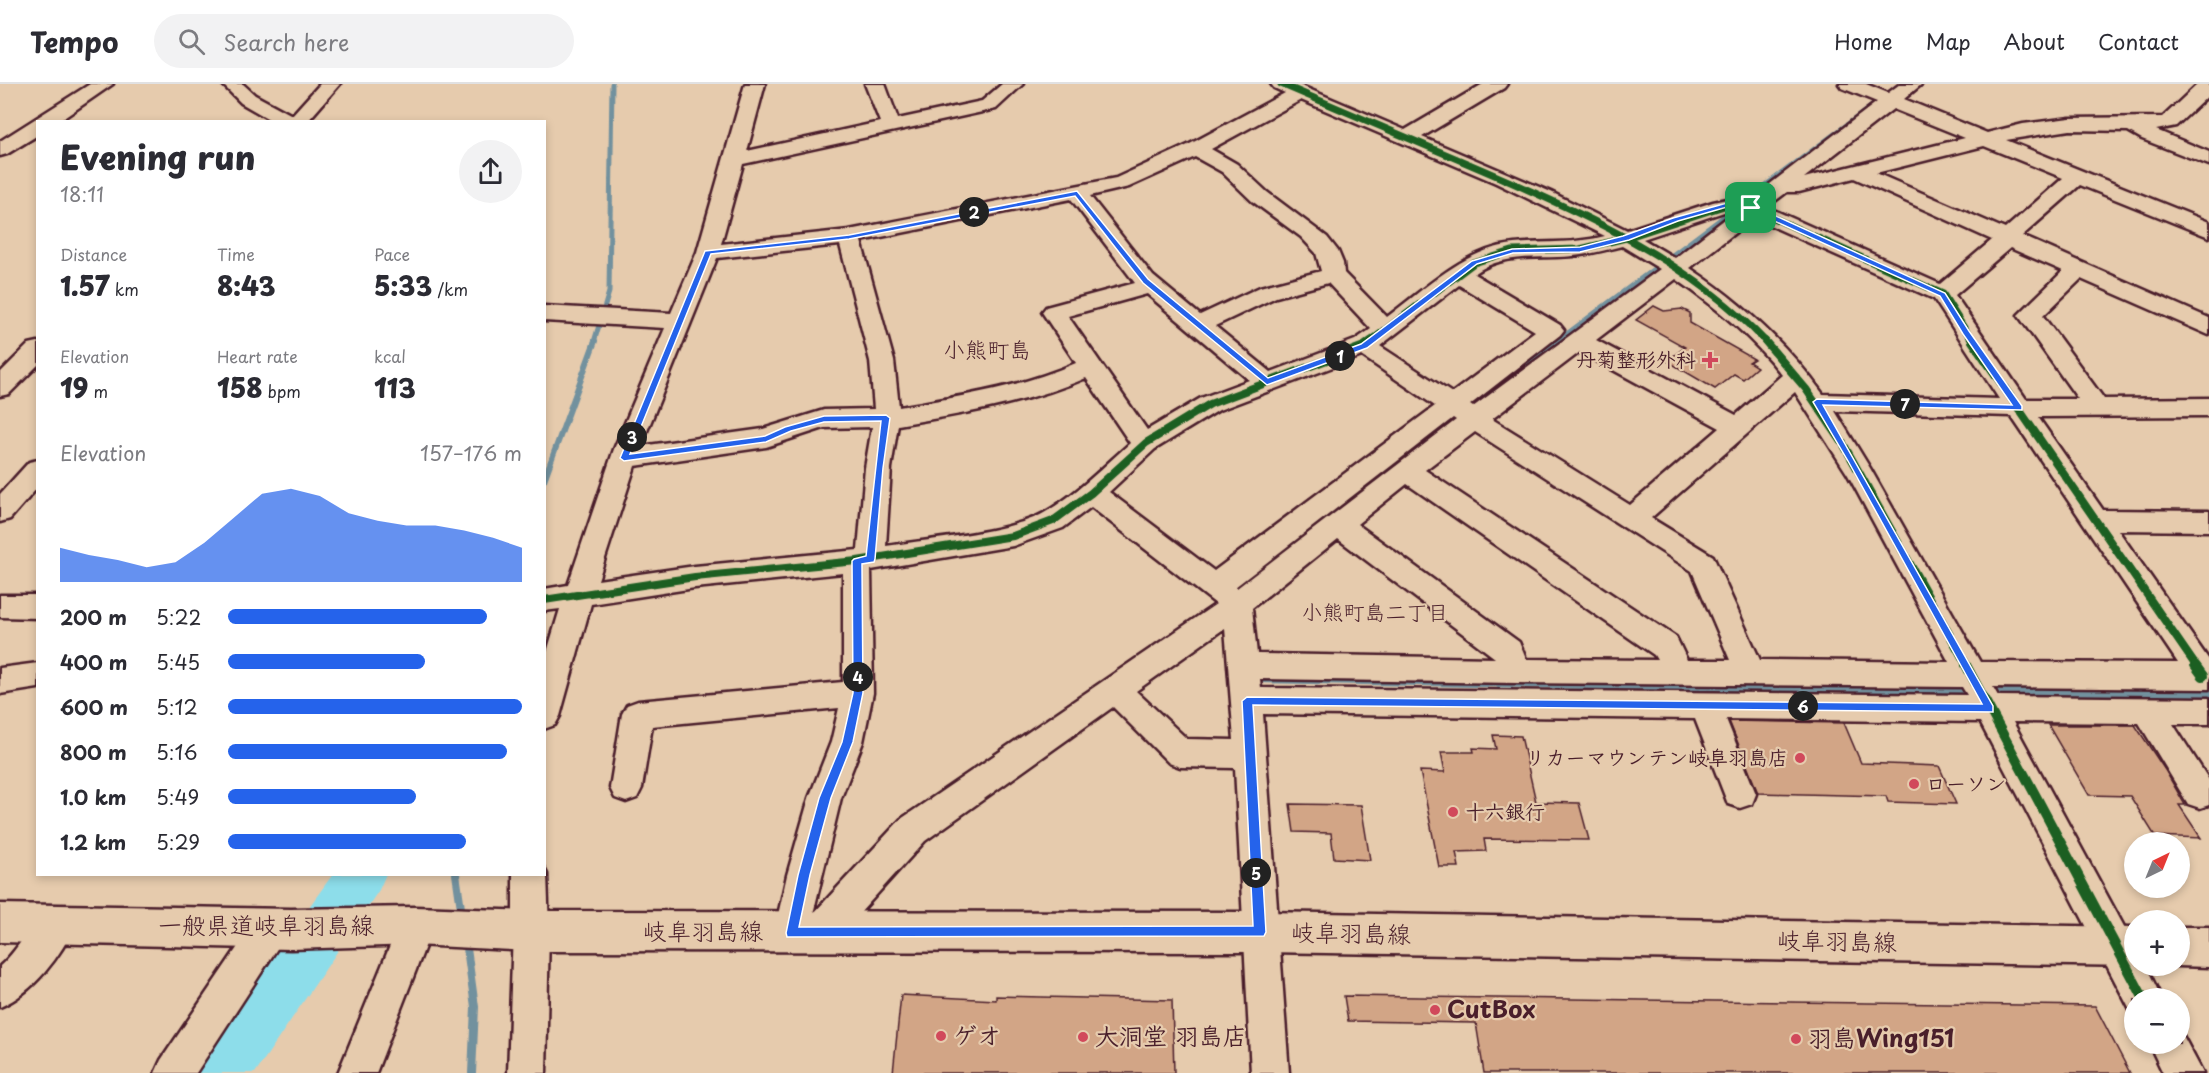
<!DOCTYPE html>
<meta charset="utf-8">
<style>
body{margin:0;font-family:"Playpen Sans","Klee One",sans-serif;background:#f2f2f3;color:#2b2b33;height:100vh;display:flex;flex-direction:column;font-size:22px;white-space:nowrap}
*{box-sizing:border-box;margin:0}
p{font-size:20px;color:#7c7c81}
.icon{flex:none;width:33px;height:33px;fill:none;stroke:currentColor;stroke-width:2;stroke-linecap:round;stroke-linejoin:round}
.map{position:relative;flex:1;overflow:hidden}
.details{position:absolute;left:36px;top:36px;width:510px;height:756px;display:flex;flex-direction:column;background:#fff;border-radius:0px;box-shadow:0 3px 9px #0003}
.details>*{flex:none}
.needle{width:39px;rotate:43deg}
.tools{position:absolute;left:2124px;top:748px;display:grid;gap:12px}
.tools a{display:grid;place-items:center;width:66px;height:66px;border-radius:50%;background:#fff;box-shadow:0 3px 9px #0003;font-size:30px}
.pin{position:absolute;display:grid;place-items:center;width:51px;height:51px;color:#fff;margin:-26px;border-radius:12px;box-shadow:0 3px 9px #0006}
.km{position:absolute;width:30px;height:30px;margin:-15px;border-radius:50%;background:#222;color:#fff;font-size:16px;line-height:30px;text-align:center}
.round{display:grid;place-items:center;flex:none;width:63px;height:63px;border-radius:32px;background:#f2f2f3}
.headline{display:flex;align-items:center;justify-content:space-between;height:102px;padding:0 24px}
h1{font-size:33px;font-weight:800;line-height:45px}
.stats{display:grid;grid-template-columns:repeat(3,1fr);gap:9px;height:102px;padding:6px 24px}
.stats div{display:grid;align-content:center}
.stats b{font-size:26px;font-weight:800}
.stats small{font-size:16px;font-weight:400}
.stats p{font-size:16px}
.chart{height:168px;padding:12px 24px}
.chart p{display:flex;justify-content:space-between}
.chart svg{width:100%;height:108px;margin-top:6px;fill:#2563eb;opacity:.7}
ul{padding:0 24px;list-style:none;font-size:20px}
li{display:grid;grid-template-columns:96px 72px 1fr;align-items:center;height:45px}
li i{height:15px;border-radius:8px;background:#2563eb}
header{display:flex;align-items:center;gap:36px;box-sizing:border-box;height:84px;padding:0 30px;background:#fff;border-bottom:2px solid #e1e1e2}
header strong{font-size:28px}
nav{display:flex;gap:33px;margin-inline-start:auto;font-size:21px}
.search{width:420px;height:54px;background:#f2f2f3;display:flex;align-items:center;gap:15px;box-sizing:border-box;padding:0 21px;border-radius:33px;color:#7c7c81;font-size:22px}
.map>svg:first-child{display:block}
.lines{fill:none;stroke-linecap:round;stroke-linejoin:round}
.stream-far2{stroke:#72919e;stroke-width:5}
.stream-far1{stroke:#72919e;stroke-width:6}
.stream{stroke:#72919e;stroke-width:8}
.river{fill:#8dddea;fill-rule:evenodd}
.building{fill:#d2a586;stroke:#4a1f2b;stroke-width:1.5}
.minor-casing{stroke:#4a1f2b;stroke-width:5}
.major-casing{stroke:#4a1f2b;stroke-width:5}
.minor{fill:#e6cbad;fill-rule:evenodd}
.major{fill:#e6cbad;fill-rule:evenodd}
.cycleway-far2-casing{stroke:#e6cbad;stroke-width:10}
.cycleway-far1-casing{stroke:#e6cbad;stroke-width:12}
.cycleway-casing{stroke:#e6cbad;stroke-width:14}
.cycleway-far2{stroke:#1b5e20;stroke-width:7}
.cycleway-far1{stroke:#1b5e20;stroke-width:8}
.cycleway{stroke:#1b5e20;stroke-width:10}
.route{fill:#2563eb;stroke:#fff;stroke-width:1.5;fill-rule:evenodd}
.poi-dot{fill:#d1495b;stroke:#e6cbad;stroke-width:2}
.labels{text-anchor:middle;stroke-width:4.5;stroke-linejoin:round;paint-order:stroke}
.poi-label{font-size:20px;font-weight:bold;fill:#4a1f2b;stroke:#e6cbad;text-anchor:end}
.neighbourhood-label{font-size:21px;fill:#4a1f2b;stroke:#e6cbad}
.quarter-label{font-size:22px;fill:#4a1f2b;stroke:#e6cbad}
.near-street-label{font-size:24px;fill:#4a1f2b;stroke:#e6cbad}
.near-poi-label{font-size:24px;font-weight:bold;fill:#4a1f2b;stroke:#e6cbad;text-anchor:start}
</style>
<header>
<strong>Tempo</strong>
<div class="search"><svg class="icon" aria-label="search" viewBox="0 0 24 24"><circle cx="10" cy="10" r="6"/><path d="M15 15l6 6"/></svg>Search here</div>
<nav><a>Home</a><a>Map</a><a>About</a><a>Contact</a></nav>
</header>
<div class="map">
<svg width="2209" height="989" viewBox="0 0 2209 989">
<rect width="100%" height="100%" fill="#e6cbad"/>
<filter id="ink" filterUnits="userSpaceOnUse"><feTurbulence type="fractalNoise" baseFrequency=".0167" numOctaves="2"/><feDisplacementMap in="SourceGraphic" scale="12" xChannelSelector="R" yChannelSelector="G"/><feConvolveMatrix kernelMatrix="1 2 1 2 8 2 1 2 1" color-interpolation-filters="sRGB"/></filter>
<g filter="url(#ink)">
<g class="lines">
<g class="stream-far2">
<path d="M594,258L609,208L612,0"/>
<path d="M1556,258L1884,13"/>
</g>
<g class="stream-far1">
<path d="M544,396L595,257"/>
<path d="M1365,402L1558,257"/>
</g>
<g class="stream">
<path d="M1256,595L1973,608"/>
<path d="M1987,608L2209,610"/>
<path d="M456,790L462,831"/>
<path d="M466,857L475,923L472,989"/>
</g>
<path class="river" d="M333,790H386L379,806L255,989H197L205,970L226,937Z"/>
</g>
<g class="building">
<path d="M1654,222L1664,227L1682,225L1690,229V239L1754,275L1749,278L1757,283L1743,295L1734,290L1715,305L1667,277L1685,263L1636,236Z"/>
<path d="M1729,637L1844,639L1861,679L1939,682L1956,720L1888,718L1886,712L1758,709Z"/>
<path d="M2048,641H2135L2165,686L2185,721H2179L2201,754L2155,752L2130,712L2089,711Z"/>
<path d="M1493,651L1521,652L1536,718L1579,719L1589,756L1484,755L1486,767L1456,768L1459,783H1439L1420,687L1445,688L1441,668H1474L1473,664L1496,665Z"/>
<path d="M1290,720L1361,721L1370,776L1334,774L1331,749L1294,748Z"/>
<path d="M901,911L996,916V912L1172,916L1174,989H893Z"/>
<path d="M1344,912L2095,922L2130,989H1484L1476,939L1348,937Z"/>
</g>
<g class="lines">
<defs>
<g id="minor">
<path d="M90,0H113L58,38H38V51L7,70L0,72V57Z"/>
<path d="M222,0H243L255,11L292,31L320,0H340L307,38H274L241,19Z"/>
<path d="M745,0H765L747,67L880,38L865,0H885L898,35L982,17L1002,0H1023L996,25L743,80L721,160L849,146L1116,94L1188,61L1285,9L1274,4L1271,0H1297L1405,46L1483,0H1507L1504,4L1422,53L1551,108L1627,146L1713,118L1727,115L1748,117L1877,18L1842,4L1839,0H1866L1888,9L1900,0H1922L1904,15L1987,49L2023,40L2070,34L2163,33L2198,0H2209V11L2176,42L2156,46L2209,68V81L2142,55L2128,47L2070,46L2006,56L2209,138V153L2080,101L2022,152L2209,234V251L2081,195L2043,232L2104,315L2209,314V332L2038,333L2103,426L2209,427V447L2118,446L2209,576V605L1993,603L1998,612L2209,614V640H2173L2209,696V721L2200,724L2188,720L2139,639L2013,638L2134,861V882H2146L2162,915H2134V929L2131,928L1980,638L1726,635L1756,710L1752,720L1740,724L1728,720L1695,635L1263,630L1289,989H1251L1235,684L1180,683L1169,679L1113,623L925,757L831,861L819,866L806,859L792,866L780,861L774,849L787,791L809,714L831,658L839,624L652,642L642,704L637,714L626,718L615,714L610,704L622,630L627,621L638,617L843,598V489L695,504L591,520L560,632L555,641L544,645V578L560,525L544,527V505L568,501L614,365L665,244L544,237V222L671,229L697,168ZM1301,16L1496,99L1605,152C1575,160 1545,157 1514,160C1464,165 1425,205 1387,233L1344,189L1343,179L1338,167L1327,153L1267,108L1237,80L1211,65ZM1893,25L1965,54L1804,94ZM1984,62L2063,94L2005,145L1876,89ZM1195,73L1222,88L1252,117L1301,153L1316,169L1321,187L1260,203L1200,231L1153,192L1090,112L1129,103ZM1854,94L1992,156L1940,200L1767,123L1787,108H1799ZM1071,115L1135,199L1046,223L1042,228L1076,279C1018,304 961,312 899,323L894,277L861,157ZM1727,127L1734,128L1675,174L1643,155ZM1754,134L1934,215L1999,315L1823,310C1787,260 1741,218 1690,184ZM840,161L870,277L874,325L824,326L763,345L641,362L717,174ZM1622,162L1660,185L1473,323L1470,321L1560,251L1564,246L1560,241L1474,190C1505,166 1545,177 1581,171C1595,169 1609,165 1622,162ZM2010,164L2063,187L2018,231L2078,315H2026L1955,211ZM1676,195C1715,222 1753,254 1782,291L1736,331L1596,256ZM1328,199L1371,245L1355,256L1271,288L1215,242L1276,213ZM1459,201L1535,247L1452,309L1380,262ZM1147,210L1249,296L1201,314L1147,346L1068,232ZM1580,268L1720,344L1630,421L1492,335ZM1362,272L1435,322L1214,487L1109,408L1155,365L1219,326ZM1086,294L1130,359C1103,383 1076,411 1044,429C1008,449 929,455 886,462L891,384L898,341C961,330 1026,320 1086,294ZM1795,308L1848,391L1949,578L1760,576L1713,472L1651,434ZM1835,327L2011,332L2178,579L1980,578L1870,384ZM1453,334L1456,336L1237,504L1235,503ZM872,343L865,384L858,466L695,482L598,496L635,382L766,363L824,344ZM1475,348L1692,487L1730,576H1687L1676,553L1425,386ZM1407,400L1654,571L1657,576L1526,575L1519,558L1357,440ZM1091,423L1216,520L901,735L813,830L841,714L863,658L873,609L871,486L1013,462L1063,444ZM1338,455L1495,574L1257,570L1252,524ZM1225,544L1234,656L1187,655L1136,607ZM1260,595L1517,599L1962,603L1967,611L1261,604Z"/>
<path d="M38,258V281L9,310L0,312V289L29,260Z"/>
<path d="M38,376V403L10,435L0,438V410L29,378Z"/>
<path d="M0,511H38V534L0,533Z"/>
<path d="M38,579V604L0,610V584Z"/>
<path d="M544,784L547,790L549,847L546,989H508L513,847V790H544Z"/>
<path d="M58,822L70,827L76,839C61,872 33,909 0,923V882C21,864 33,832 58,822Z"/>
<path d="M415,825L427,830L433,842L376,989H338L403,830Z"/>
<path d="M270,828L282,833L288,845L282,857L196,989H155L161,976L258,833Z"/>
<path d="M2180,946L2203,989H2163L2149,960H2180Z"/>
</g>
<g id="major">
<path d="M0,820L291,825L415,823L531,827L1260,828L2134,843L2136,882L1260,868L531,867L415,861L291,865L0,858Z"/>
<path d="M2180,843H2209V883L2178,882Z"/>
</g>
</defs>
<use href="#minor" class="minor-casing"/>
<use href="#major" class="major-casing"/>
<use href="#minor" class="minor"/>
<use href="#major" class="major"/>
<defs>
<g id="cycleway-far2">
<path d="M1281,0C1348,29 1416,57 1483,86C1583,129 1691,178 1766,258"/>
<path d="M1369,258L1474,179L1512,167L1580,165L1626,154L1727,121L1751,124L1943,210L1973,258"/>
</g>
<g id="cycleway-far1">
<path d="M1765,257L1806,305L1844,361L1967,582"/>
<path d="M1972,257L2196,582"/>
<path d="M544,516L695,493L857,477L1013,452L1053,437L1091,409L1146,359L1210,320L1364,262L1371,257"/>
</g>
<g id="cycleway">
<path d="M1966,581L2144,915"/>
<path d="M2195,581L2203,592"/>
</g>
</defs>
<use href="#cycleway-far2" class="cycleway-far2-casing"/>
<use href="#cycleway-far1" class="cycleway-far1-casing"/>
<use href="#cycleway" class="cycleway-casing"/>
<use href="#cycleway-far2" class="cycleway-far2"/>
<use href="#cycleway-far1" class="cycleway-far1"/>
<use href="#cycleway" class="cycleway"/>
</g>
</g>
<path class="route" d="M1077,107L1148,195L1268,294L1361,260L1472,177L1512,165L1580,163L1623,152L1673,134L1727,119L1754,122L1945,209L1969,247L2022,322V326L1823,321L1993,622V628L1253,621L1266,848L1264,852L787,853L786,849L798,791L819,714L842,658L853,609L852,477L854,475L866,472L881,337L824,338L791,347L766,358L624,377L620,374L705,167L849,151ZM1075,112L1143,199L1267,301L1367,264L1477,180L1513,169L1580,168L1629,156L1678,137L1727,123L1750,126L1940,212L1963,250L2012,321L1817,315L1813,318L1848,377L1982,620L1247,613L1242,617L1253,842L799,843L810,791L831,714L853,658L863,609L862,480L874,478L875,475L883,384L890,334L886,331L824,332L785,343L765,352L630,370L711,170L849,155Z"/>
<g class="poi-dot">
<path d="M1707 267h6v6h6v6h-6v6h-6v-6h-6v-6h6z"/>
<circle cx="1800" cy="674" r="6"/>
<circle cx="1914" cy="700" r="6"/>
<circle cx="1453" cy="728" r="6"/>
<circle cx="1435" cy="926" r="6"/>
<circle cx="941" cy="952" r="6"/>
<circle cx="1083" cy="953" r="6"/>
<circle cx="1796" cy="955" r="6"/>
</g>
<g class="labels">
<g class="poi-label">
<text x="1696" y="283">丹菊整形外科</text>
<text x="1788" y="681">リカーマウンテン岐阜羽島店</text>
<text x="1926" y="707" text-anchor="start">ローソン</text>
<text x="1465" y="735" text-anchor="start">十六銀行</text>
</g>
<g class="neighbourhood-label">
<text x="1375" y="536">小熊町島二丁目</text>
</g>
<g class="quarter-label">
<text x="987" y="274">小熊町島</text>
</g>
<g class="near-street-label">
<text x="266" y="850">一般県道岐阜羽島線</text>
<text x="703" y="856">岐阜羽島線</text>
<text transform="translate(1351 850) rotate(1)" y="8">岐阜羽島線</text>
<text transform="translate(1837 858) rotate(1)" y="8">岐阜羽島線</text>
</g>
<g class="near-poi-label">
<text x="1447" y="934">CutBox</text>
<text x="953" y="960">ゲオ</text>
<text x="1095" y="961">大洞堂 羽島店</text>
<text x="1808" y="963">羽島Wing151</text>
</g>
</g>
</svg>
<div class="tools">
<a><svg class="needle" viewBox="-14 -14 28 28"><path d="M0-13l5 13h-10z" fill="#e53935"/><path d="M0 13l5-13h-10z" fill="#7c7c81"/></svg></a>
<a>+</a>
<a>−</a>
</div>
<div class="pin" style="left:1751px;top:124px;background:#1e9e55"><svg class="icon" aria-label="arrive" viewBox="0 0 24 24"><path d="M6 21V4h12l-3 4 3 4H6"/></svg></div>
<b class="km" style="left:1340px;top:272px">1</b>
<b class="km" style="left:974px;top:128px">2</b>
<b class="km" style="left:632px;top:353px">3</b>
<b class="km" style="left:858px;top:593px">4</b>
<b class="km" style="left:1256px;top:789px">5</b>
<b class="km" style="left:1803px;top:622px">6</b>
<b class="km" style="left:1905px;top:320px">7</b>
<section class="details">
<div class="headline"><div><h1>Evening run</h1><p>18:11</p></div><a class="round"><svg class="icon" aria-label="share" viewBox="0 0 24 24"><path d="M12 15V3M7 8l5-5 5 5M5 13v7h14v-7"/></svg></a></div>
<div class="stats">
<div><p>Distance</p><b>1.57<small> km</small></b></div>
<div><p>Time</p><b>8:43</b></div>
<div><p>Pace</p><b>5:33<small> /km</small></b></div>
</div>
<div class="stats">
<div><p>Elevation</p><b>19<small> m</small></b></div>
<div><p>Heart rate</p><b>158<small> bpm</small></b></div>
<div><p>kcal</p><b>113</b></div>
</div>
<div class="chart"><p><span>Elevation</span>157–176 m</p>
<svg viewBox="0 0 160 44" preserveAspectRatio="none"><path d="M0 44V30L10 33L20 35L30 38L40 36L50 28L60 18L70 8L80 6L90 9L100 16L110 19L120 21L130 21L140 23L150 26L160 30V44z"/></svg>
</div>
<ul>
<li><b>200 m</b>5:22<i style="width:88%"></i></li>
<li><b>400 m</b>5:45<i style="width:67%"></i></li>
<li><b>600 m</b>5:12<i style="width:100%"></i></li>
<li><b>800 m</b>5:16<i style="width:95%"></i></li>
<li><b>1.0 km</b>5:49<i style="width:64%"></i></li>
<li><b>1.2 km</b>5:29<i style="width:81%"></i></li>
</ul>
</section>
</div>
